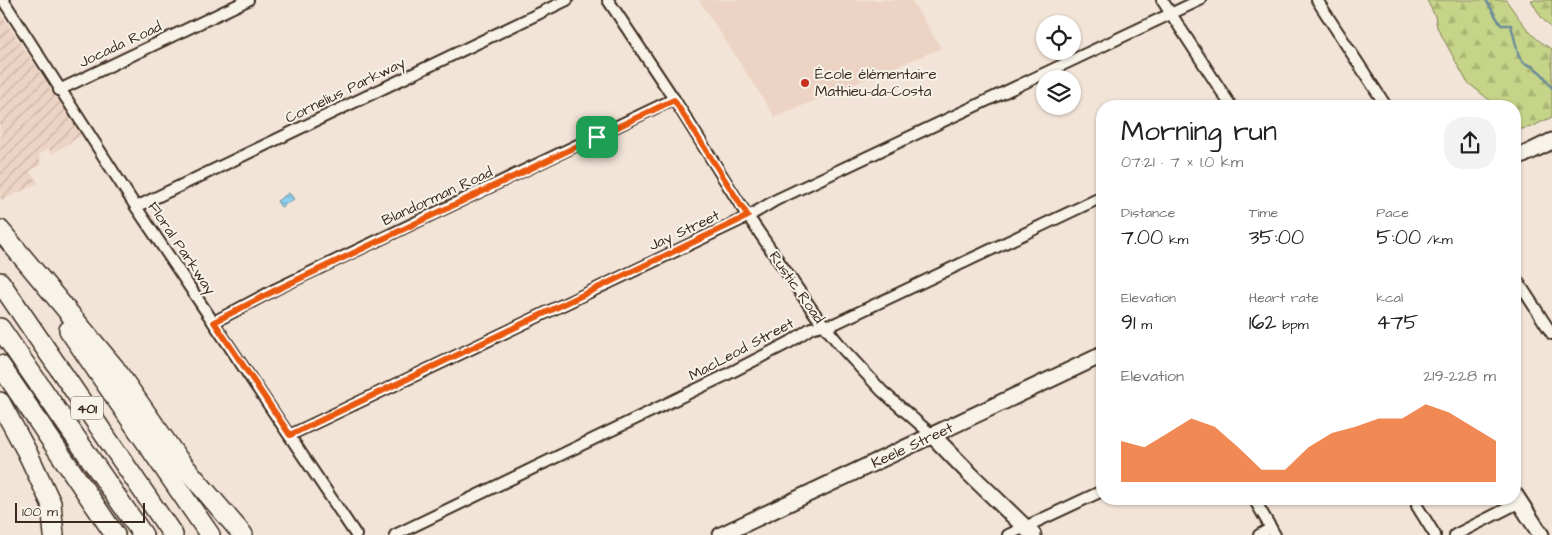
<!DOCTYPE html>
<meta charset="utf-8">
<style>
body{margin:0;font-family:"Architects Daughter",sans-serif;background:#f2f2f2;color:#202124;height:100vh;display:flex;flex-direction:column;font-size:19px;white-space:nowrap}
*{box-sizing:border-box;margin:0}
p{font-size:16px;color:#757577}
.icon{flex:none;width:28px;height:28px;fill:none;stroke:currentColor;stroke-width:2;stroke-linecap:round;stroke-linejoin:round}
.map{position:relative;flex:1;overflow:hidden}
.panel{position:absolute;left:1096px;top:100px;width:425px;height:405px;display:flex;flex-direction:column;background:#fff;border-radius:20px;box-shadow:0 1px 4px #0004}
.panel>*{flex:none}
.tools{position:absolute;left:1036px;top:15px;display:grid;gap:10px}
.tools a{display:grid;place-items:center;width:45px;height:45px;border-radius:50%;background:#fff;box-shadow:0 1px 4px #0004;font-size:25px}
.scale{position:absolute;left:15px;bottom:12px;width:130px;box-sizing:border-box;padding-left:5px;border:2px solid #3b2a1e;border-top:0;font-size:14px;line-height:18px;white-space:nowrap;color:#3b2a1e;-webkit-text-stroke:4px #f7f3e8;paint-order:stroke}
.pin{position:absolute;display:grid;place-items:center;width:42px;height:42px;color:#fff;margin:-21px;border-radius:10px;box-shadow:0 2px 8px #0006}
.round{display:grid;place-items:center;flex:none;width:52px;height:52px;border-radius:20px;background:#f2f2f2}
.overview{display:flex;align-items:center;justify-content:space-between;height:85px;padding:0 25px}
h1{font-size:28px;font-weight:600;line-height:38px}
.stats{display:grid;grid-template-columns:repeat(3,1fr);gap:8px;height:85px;padding:5px 25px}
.stats div{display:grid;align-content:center}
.stats b{font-size:21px;font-weight:600}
.stats small{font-size:14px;font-weight:400}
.stats p{font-size:14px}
.chart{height:140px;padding:10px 25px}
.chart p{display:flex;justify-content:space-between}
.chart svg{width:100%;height:90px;margin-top:5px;fill:#ea580c;opacity:.7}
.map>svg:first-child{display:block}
.built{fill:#ecd3c3}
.industrial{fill:url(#industrial-furrows)}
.forest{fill:url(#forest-firs);stroke:#807f53}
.water{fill:url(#water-rules);stroke:#6c8d9b}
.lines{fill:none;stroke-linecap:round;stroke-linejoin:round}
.stream{stroke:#6c8d9b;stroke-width:2.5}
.street-casing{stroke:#3b2a1e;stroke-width:14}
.secondary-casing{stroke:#3b2a1e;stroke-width:19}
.highway-casing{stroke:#3b2a1e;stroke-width:22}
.street{stroke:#f7f3e8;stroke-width:10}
.secondary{stroke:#f7f3e8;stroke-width:15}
.highway{stroke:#f7f3e8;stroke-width:19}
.route-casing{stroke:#fff;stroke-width:10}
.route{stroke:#ea580c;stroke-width:6}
.poi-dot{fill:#c8321e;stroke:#f7f3e8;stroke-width:2}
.labels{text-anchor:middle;stroke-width:4;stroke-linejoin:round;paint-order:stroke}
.shield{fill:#f7f3e8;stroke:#73665b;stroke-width:1}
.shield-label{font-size:14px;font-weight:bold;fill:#3b2a1e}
.street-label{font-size:15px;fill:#3b2a1e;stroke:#f7f3e8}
.poi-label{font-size:15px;fill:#3b2a1e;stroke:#f7f3e8;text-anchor:start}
</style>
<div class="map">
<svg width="1552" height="535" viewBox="0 0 1552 535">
<defs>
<pattern id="industrial-furrows" width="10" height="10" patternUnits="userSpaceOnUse" patternTransform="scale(1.25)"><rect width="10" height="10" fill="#ecd3c3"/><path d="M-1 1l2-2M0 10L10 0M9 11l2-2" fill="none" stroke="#cbb5a7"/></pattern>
<pattern id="forest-firs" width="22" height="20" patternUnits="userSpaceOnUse" patternTransform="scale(1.25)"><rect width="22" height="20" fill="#c5d488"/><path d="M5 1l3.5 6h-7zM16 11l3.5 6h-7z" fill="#aab675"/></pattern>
<pattern id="water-rules" width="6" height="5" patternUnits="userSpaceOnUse" patternTransform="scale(1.25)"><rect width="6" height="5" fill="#8dcfef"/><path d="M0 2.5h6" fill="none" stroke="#7bb2cc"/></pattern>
</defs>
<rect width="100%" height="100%" fill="#f2e4d7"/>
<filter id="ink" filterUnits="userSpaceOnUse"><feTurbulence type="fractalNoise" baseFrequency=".02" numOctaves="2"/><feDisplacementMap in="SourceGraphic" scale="10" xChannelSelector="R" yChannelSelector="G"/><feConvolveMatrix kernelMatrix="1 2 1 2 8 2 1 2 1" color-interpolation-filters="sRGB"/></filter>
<g filter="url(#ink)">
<path class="built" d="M699,0H911L941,48L775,117Z"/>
<path class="industrial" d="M0,13L82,135L52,154L48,148L39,155L41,165L30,171L38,183L2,200L0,197Z"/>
<g class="forest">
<path d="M1427,0H1506C1519,18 1531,39 1552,49V117L1531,127L1517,130L1515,126V106H1497L1467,82L1437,27L1435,16Z"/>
<path d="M1531,0H1552V29L1541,17Z"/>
</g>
<path class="water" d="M289,193L294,199L281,207L277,201Z"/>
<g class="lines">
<path class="stream" d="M1486,0L1501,25H1511L1519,57L1524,63L1534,67L1543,75L1552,88"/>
<defs>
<g id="street">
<path d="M3,0L136,207L356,535"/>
<path d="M608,0L674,99L741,206L815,314L844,350L882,391L932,435"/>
<path d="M1162,0L1231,106"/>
<path d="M1317,0L1386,106"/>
<path d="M59,90L248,0"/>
<path d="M136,207L567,0"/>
<path d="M1515,277L1552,334"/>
<path d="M214,322L276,289L674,99"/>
<path d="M290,435L749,216L776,200L1200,0"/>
<path d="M1254,499L1275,535"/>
<path d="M1417,506L1435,535"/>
<path d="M395,535L722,377L790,342L811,328L823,325L834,324L1102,197"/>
<path d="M1008,535L1102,491"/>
<path d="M1259,535L1271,528"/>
<path d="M1455,535L1520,502"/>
</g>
<g id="secondary">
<path d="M1515,159L1552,141"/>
<path d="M932,435L970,474L1033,535"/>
<path d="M1515,495L1541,535"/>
<path d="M721,535L1102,355"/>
</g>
<g id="highway">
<path d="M0,230L114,367L178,459L243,535"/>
<path d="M0,282L173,535"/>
<path d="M0,328L143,535"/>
<path d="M69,330L210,535"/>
<path d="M0,365L115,535"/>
<path d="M0,402L27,452L51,503L54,535"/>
</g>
</defs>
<use href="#street" class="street-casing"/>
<use href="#secondary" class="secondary-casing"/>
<use href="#highway" class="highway-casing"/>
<use href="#street" class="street"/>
<use href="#secondary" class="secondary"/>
<use href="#highway" class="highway"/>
</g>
</g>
<g class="lines" filter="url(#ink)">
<defs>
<path id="route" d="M674,100L748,216L290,435L214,322L276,290Z"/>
</defs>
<use href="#route" class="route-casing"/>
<use href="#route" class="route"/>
</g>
<circle class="poi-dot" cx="805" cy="83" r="5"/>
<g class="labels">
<rect class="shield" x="71" y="396.5" width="32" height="23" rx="4"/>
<g class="shield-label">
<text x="87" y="413">401</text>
</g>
<g class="street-label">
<text transform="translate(120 44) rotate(-25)" y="5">Jocada Road</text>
<text transform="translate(345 90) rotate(-26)" y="5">Cornelius Parkway</text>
<text transform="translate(437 196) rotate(-25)" y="5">Blandorman Road</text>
<text transform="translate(684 230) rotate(-25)" y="5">Jay Street</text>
<text transform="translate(182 248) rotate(56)" y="5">Floral Parkway</text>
<text transform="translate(797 287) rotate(55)" y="5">Rustic Road</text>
<text transform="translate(741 349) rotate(-28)" y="5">MacLeod Street</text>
<text transform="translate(912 445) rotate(-25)" y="5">Keele Street</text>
</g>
<g class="poi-label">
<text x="815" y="79">École élémentaire<tspan x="815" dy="17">Mathieu-da-Costa</tspan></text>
</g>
</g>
</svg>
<div class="tools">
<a><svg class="icon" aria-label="locate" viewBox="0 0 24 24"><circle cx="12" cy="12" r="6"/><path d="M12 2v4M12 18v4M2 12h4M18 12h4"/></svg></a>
<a><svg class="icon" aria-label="layers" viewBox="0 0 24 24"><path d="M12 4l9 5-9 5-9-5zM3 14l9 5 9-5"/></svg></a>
</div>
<div class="scale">100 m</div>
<div class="pin" style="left:597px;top:137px;background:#1e9e55"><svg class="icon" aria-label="arrive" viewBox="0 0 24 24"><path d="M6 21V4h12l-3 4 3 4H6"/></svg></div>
<section class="panel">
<div class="overview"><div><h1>Morning run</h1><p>07:21 · 7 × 1.0 km</p></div><a class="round"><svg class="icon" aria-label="share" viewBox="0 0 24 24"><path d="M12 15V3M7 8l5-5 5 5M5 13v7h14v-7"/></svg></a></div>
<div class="stats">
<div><p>Distance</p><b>7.00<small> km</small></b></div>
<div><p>Time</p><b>35:00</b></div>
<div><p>Pace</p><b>5:00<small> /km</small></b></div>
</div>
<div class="stats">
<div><p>Elevation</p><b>91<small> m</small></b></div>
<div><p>Heart rate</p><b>162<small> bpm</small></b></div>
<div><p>kcal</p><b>475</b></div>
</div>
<div class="chart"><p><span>Elevation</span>219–228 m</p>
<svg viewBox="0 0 160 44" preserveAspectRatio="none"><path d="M0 44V24L10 27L20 20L30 13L40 17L50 27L60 38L70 38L80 27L90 20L100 17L110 13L120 13L130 6L140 10L150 17L160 24V44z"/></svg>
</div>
</section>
</div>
